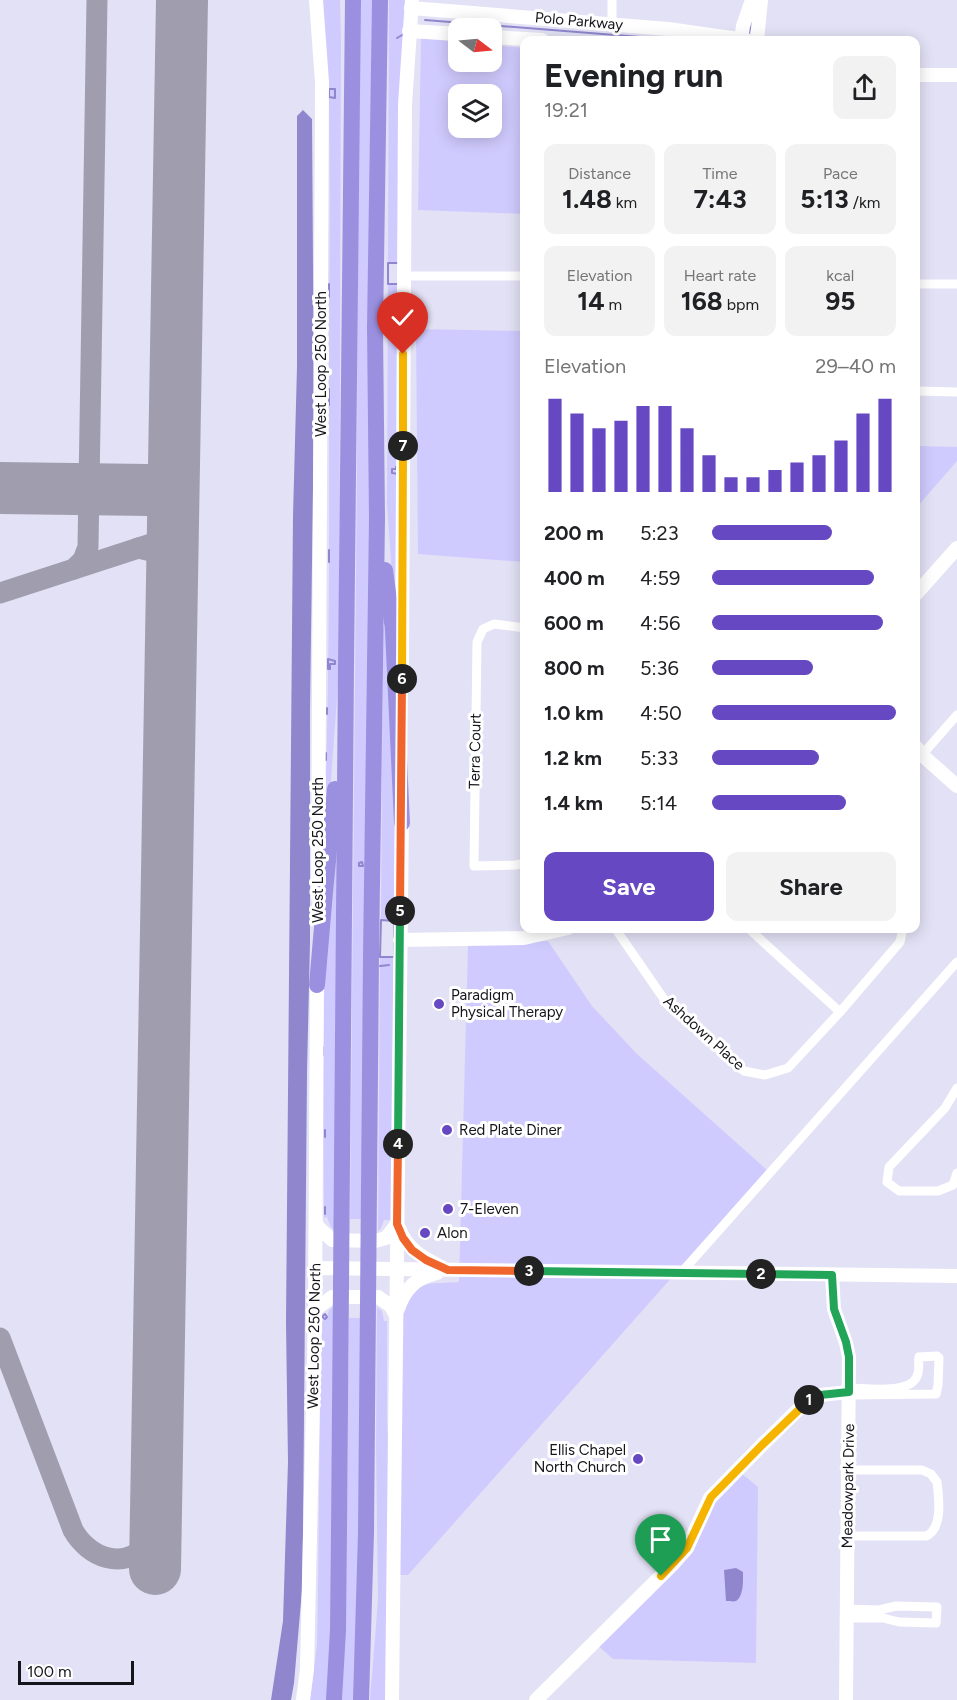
<!DOCTYPE html>
<meta charset="utf-8">
<style>
body{margin:0;font-family:Figtree,sans-serif;background:#f2f2f2;color:#202124;height:100vh;display:flex;flex-direction:column;font-size:22px;white-space:nowrap}
*{box-sizing:border-box;margin:0}
p{font-size:20px;color:#757577}
.icon{flex:none;width:33px;height:33px;fill:none;stroke:currentColor;stroke-width:2;stroke-linecap:round;stroke-linejoin:round}
.map{position:relative;flex:1;overflow:hidden}
.drawer{position:absolute;left:520px;top:36px;width:400px;height:897px;display:flex;flex-direction:column;background:#fff;border-radius:12px;box-shadow:0 3px 15px #0003}
.drawer>*{flex:none}
.needle{width:39px;rotate:106deg}
.buttons{position:absolute;left:448px;top:18px;display:grid;gap:12px}
.buttons a{display:grid;place-items:center;width:54px;height:54px;border-radius:12px;background:#fff;box-shadow:0 3px 15px #0003;font-size:30px}
.scale{position:absolute;left:18px;bottom:15px;width:116px;box-sizing:border-box;padding-left:6px;border:3px solid #14141a;border-top:0;font-size:16px;line-height:21px;white-space:nowrap;color:#14141a;-webkit-text-stroke:4px #fff;paint-order:stroke}
.pin{position:absolute;display:grid;place-items:center;width:51px;height:51px;color:#fff;margin:-62px -26px;border-radius:50% 50% 50% 0;rotate:-45deg;box-shadow:0 0 6px #0007}
.pin .icon{rotate:45deg}
.km{position:absolute;width:30px;height:30px;margin:-15px;border-radius:50%;background:#222;color:#fff;font-size:16px;line-height:30px;text-align:center}
.round{display:grid;place-items:center;flex:none;width:63px;height:63px;border-radius:12px;background:#f2f2f2}
.headline{display:flex;align-items:center;justify-content:space-between;height:102px;padding:0 24px}
h1{font-size:33px;font-weight:700;line-height:45px}
.stats{display:grid;grid-template-columns:repeat(3,1fr);gap:9px;height:102px;padding:6px 24px}
.stats div{display:grid;align-content:center;border-radius:12px;background:#f2f2f2;text-align:center}
.stats b{font-size:26px;font-weight:700}
.stats small{font-size:16px;font-weight:400}
.stats p{font-size:16px}
.chart{height:168px;padding:12px 24px}
.chart p{display:flex;justify-content:space-between}
.chart svg{width:100%;height:108px;margin-top:6px;stroke:#6649c2;stroke-width:6}
.button{display:flex;gap:12px;margin-top:auto;padding:12px 24px}
.button a{flex:1;height:69px;border-radius:12px;background:#6649c2;color:#fff;font-size:24px;font-weight:700;line-height:69px;text-align:center}
.button a+a{background:#f2f2f2;color:#202124}
ul{padding:0 24px;list-style:none;font-size:20px}
li{display:grid;grid-template-columns:96px 72px 1fr;align-items:center;height:45px}
li i{height:15px;border-radius:8px;background:#6649c2}
.map>svg:first-child{display:block}
.green{fill:#d0cbfe;fill-rule:evenodd}
.water{fill:#8f86ce}
.lines{fill:none;stroke-linecap:round;stroke-linejoin:round}
.stream{stroke:#8f86ce;stroke-width:2}
.taxiway{stroke:#a09eae;stroke-width:21}
.runway{stroke:#a09eae;stroke-width:52}
.street{stroke:#fff;stroke-width:9}
.secondary{stroke:#fff;stroke-width:14}
.highway{stroke:#9b90e0;stroke-width:16}
.split-1-casing{stroke:#fff;stroke-width:12}
.split-2-casing{stroke:#fff;stroke-width:12}
.split-3-casing{stroke:#fff;stroke-width:12}
.split-4-casing{stroke:#fff;stroke-width:12}
.split-5-casing{stroke:#fff;stroke-width:12}
.split-6-casing{stroke:#fff;stroke-width:12}
.split-7-casing{stroke:#fff;stroke-width:12}
.split-8-casing{stroke:#fff;stroke-width:12}
.split-1{stroke:#f5b400;stroke-width:8}
.split-2{stroke:#22a559;stroke-width:8}
.split-3{stroke:#22a559;stroke-width:8}
.split-4{stroke:#f0652b;stroke-width:8}
.split-5{stroke:#22a559;stroke-width:8}
.split-6{stroke:#f0652b;stroke-width:8}
.split-7{stroke:#f5b400;stroke-width:8}
.split-8{stroke:#f5b400;stroke-width:8}
.poi-dot{fill:#6649c2;stroke:#fff;stroke-width:2}
.labels{text-anchor:middle;stroke-width:6;stroke-linejoin:round;paint-order:stroke}
.street-label{font-size:15px;fill:#14141a;stroke:#fff}
.poi-label{font-size:15px;fill:#14141a;stroke:#fff;text-anchor:start}
</style>
<div class="map">
<svg width="957" height="1700" viewBox="0 0 957 1700">
<rect width="100%" height="100%" fill="#e3e1f5"/>
<g class="green">
<path d="M322,0H340L341,45L339,672L329,807L326,806V775C330,633 329,491 329,349C329,233 333,116 322,0Z"/>
<path d="M358,0H372L370,620L364,1219H350L357,467Z"/>
<path d="M389,0H407L400,263H388Z"/>
<path d="M421,38L459,42V62H492V45L525,48V214L418,210ZM459,94H492V128H459Z"/>
<path d="M388,284H399L395,618L387,504Z"/>
<path d="M416,329L525,331V562L418,554Z"/>
<path d="M917,446L957,447V461L917,507Z"/>
<path d="M383,628H388L396,753L394,921L381,920Z"/>
<path d="M336,858L337,983L336,1231L331,1227L327,1217L324,1218L323,1047L325,950Z"/>
<path d="M548,941L592,1006L637,1054L767,1170L408,1575H399L402,1312C421,1277 424,1285 459,1282L468,945Z"/>
<path d="M380,957H394L391,1220H384L381,1228L378,1231Z"/>
<path d="M335,1306L334,1597L328,1700H310L317,1645L318,1586L321,1317H327L329,1310Z"/>
<path d="M377,1307L382,1311L384,1321H387V1420L389,1459L387,1700H370L378,1600L376,1449Z"/>
<path d="M349,1318H363L356,1700H342L346,1606Z"/>
<path d="M741,1473L758,1487L756,1663L613,1659L594,1642L657,1584L710,1498Z"/>
</g>
<g class="water">
<path d="M303,110L312,119L314,414L310,710V943L307,1071L303,1534L302,1590L294,1683L291,1700H271L283,1621L288,1462L286,1323L293,516L297,367V116Z"/>
<path d="M736,1568L743,1572C743,1580 744,1596 736,1601C734,1602 729,1601 726,1601L724,1570Z"/>
</g>
<g class="lines">
<g class="stream">
<path d="M425,20L678,40"/>
<path d="M749,33L751,23"/>
<path d="M397,38L404,34"/>
<path d="M329,89H335V98L329,97Z"/>
<path d="M388,263H400L399,284H388Z"/>
<path d="M329,284V297"/>
<path d="M329,405V389"/>
<path d="M399,466V474L392,473V469H396V467Z"/>
<path d="M329,562V550"/>
<path d="M328,659L335,661V664H330V669H328Z"/>
<path d="M327,708V714"/>
<path d="M326,760V753"/>
<path d="M362,862L363,866H359V863Z"/>
<path d="M381,920L394,921V957H380Z"/>
<path d="M380,966L389,965"/>
<path d="M323,1047V1055"/>
<path d="M325,1130V1137"/>
<path d="M325,1214V1207"/>
<path d="M325,1314L327,1317L325,1319L322,1317Z"/>
</g>
<g class="taxiway">
<path d="M66,489L82,499L88,511"/>
<path d="M149,490C163,493 171,502 173,517"/>
<path d="M138,548L160,553L172,570"/>
<path d="M74,569L83,560L88,547L97,0"/>
<path d="M0,593L154,543L167,532L173,517"/>
<path d="M0,1338L73,1530C88,1557 124,1572 147,1544C151,1539 153,1533 156,1527"/>
</g>
<g class="runway">
<path d="M0,488L149,490"/>
<path d="M155,1569L182,0"/>
</g>
<g class="street">
<path d="M612,23V0"/>
<path d="M404,276H525"/>
<path d="M916,284H957"/>
<path d="M916,391L957,392"/>
<path d="M525,628L494,624L483,629L477,642L474,866L516,865L525,863"/>
<path d="M922,755L957,715"/>
<path d="M615,928L668,1005L744,1071L765,1075L788,1068L840,1012L900,942L903,928"/>
<path d="M748,928L840,1012"/>
<path d="M957,1088L945,1108L889,1167L887,1182L899,1191H938L953,1185L957,1173"/>
<path d="M681,1273L957,962"/>
<path d="M849,1388C865,1388 910,1395 917,1376C920,1371 918,1363 919,1357L937,1356L939,1358L938,1385L936,1394L849,1395"/>
<path d="M847,1536H926C943,1529 939,1498 937,1482L931,1474L922,1470H848"/>
<path d="M846,1618H883L899,1622L936,1623L937,1607L896,1606L879,1610L846,1609"/>
</g>
<g class="secondary">
<path d="M316,0L322,82L318,898"/>
<path d="M411,8L668,29L746,40"/>
<path d="M409,31L459,34"/>
<path d="M492,37L542,40"/>
<path d="M741,40L743,26L752,0"/>
<path d="M757,40L761,0"/>
<path d="M916,75H957"/>
<path d="M916,594L957,548"/>
<path d="M402,670L405,105L412,0"/>
<path d="M916,747L922,755L957,786"/>
<path d="M400,940L524,938L568,928"/>
<path d="M316,1222L317,1226L332,1240L375,1241L386,1238L397,1224"/>
<path d="M399,1228C407,1250 424,1258 443,1268"/>
<path d="M315,1268L957,1276"/>
<path d="M832,1275L834,1309L846,1343L849,1357L846,1700"/>
<path d="M398,1309C405,1288 416,1278 437,1273"/>
<path d="M315,1313L316,1309L332,1297H378L391,1306L396,1316"/>
<path d="M303,1700L307,1669L315,1313L317,977"/>
<path d="M392,1700L402,815"/>
<path d="M536,1700L672,1565L687,1548L710,1498L764,1443L808,1400L820,1395L849,1392"/>
</g>
<g class="highway">
<path d="M385,570L393,630L402,823"/>
<path d="M317,985L325,892L335,789"/>
<path d="M334,1700L338,1630L339,1532L346,666L353,0"/>
<path d="M361,1700L366,1533L371,956L377,518L375,328L380,0"/>
</g>
</g>
<g class="lines">
<defs>
<path id="split-1" d="M661,1576L687,1548L711,1497L762,1445L809,1400"/>
<path id="split-2" d="M761,1274L832,1275L834,1309L846,1342L849,1357V1392L820,1395L809,1400"/>
<path id="split-3" d="M529,1271L761,1274"/>
<path id="split-4" d="M398,1144L397,1224L403,1238L412,1250L426,1260L448,1270L529,1271"/>
<path id="split-5" d="M398,1144L400,911"/>
<path id="split-6" d="M400,911L402,679"/>
<path id="split-7" d="M402,679L403,446"/>
<path id="split-8" d="M403,446V354"/>
</defs>
<use href="#split-1" class="split-1-casing"/>
<use href="#split-2" class="split-2-casing"/>
<use href="#split-3" class="split-3-casing"/>
<use href="#split-4" class="split-4-casing"/>
<use href="#split-5" class="split-5-casing"/>
<use href="#split-6" class="split-6-casing"/>
<use href="#split-7" class="split-7-casing"/>
<use href="#split-8" class="split-8-casing"/>
<use href="#split-1" class="split-1"/>
<use href="#split-2" class="split-2"/>
<use href="#split-3" class="split-3"/>
<use href="#split-4" class="split-4"/>
<use href="#split-5" class="split-5"/>
<use href="#split-6" class="split-6"/>
<use href="#split-7" class="split-7"/>
<use href="#split-8" class="split-8"/>
</g>
<g class="poi-dot">
<circle cx="439" cy="1004" r="6"/>
<circle cx="447" cy="1130" r="6"/>
<circle cx="448" cy="1209" r="6"/>
<circle cx="425" cy="1233" r="6"/>
<circle cx="638" cy="1459" r="6"/>
</g>
<g class="labels">
<g class="street-label">
<text transform="translate(579 21) rotate(5)" y="5">Polo Parkway</text>
<text transform="translate(321 364) rotate(-90)" y="5">West Loop 250 North</text>
<text transform="translate(475 751) rotate(-89)" y="5">Terra Court</text>
<text transform="translate(318 850) rotate(-90)" y="5">West Loop 250 North</text>
<text transform="translate(704 1033) rotate(42)" y="5">Ashdown Place</text>
<text transform="translate(314 1336) rotate(-89)" y="5">West Loop 250 North</text>
<text transform="translate(848 1486) rotate(-89)" y="5">Meadowpark Drive</text>
</g>
<g class="poi-label">
<text x="451" y="1000">Paradigm<tspan x="451" dy="17">Physical Therapy</tspan></text>
<text x="459" y="1135">Red Plate Diner</text>
<text x="460" y="1214">7-Eleven</text>
<text x="437" y="1238">Alon</text>
<text x="626" y="1455" text-anchor="end">Ellis Chapel<tspan x="626" dy="17">North Church</tspan></text>
</g>
</g>
</svg>
<div class="buttons">
<a><svg class="needle" viewBox="-14 -14 28 28"><path d="M0-13l5 13h-10z" fill="#e53935"/><path d="M0 13l5-13h-10z" fill="#757577"/></svg></a>
<a><svg class="icon" aria-label="layers" viewBox="0 0 24 24"><path d="M12 4l9 5-9 5-9-5zM3 14l9 5 9-5"/></svg></a>
</div>
<div class="scale">100 m</div>
<div class="pin" style="left:661px;top:1576px;background:#1e9e55"><svg class="icon" aria-label="arrive" viewBox="0 0 24 24"><path d="M6 21V4h12l-3 4 3 4H6"/></svg></div>
<div class="pin" style="left:403px;top:354px;background:#d93025"><svg class="icon" aria-label="check" viewBox="0 0 24 24"><path d="M5 12l5 5 9-10"/></svg></div>
<b class="km" style="left:809px;top:1400px">1</b>
<b class="km" style="left:761px;top:1274px">2</b>
<b class="km" style="left:529px;top:1271px">3</b>
<b class="km" style="left:398px;top:1144px">4</b>
<b class="km" style="left:400px;top:911px">5</b>
<b class="km" style="left:402px;top:679px">6</b>
<b class="km" style="left:403px;top:446px">7</b>
<section class="drawer">
<div class="headline"><div><h1>Evening run</h1><p>19:21</p></div><a class="round"><svg class="icon" aria-label="share" viewBox="0 0 24 24"><path d="M12 15V3M7 8l5-5 5 5M5 13v7h14v-7"/></svg></a></div>
<div class="stats">
<div><p>Distance</p><b>1.48<small> km</small></b></div>
<div><p>Time</p><b>7:43</b></div>
<div><p>Pace</p><b>5:13<small> /km</small></b></div>
</div>
<div class="stats">
<div><p>Elevation</p><b>14<small> m</small></b></div>
<div><p>Heart rate</p><b>168<small> bpm</small></b></div>
<div><p>kcal</p><b>95</b></div>
</div>
<div class="chart"><p><span>Elevation</span>29–40 m</p>
<svg viewBox="0 0 160 44" preserveAspectRatio="none"><path d="M5 44V6M15 44V12M25 44V18M35 44V15M45 44V9M55 44V9M65 44V18M75 44V29M85 44V38M95 44V38M105 44V35M115 44V32M125 44V29M135 44V23M145 44V12M155 44V6"/></svg>
</div>
<ul>
<li><b>200 m</b>5:23<i style="width:65%"></i></li>
<li><b>400 m</b>4:59<i style="width:88%"></i></li>
<li><b>600 m</b>4:56<i style="width:93%"></i></li>
<li><b>800 m</b>5:36<i style="width:55%"></i></li>
<li><b>1.0 km</b>4:50<i style="width:100%"></i></li>
<li><b>1.2 km</b>5:33<i style="width:58%"></i></li>
<li><b>1.4 km</b>5:14<i style="width:73%"></i></li>
</ul>
<div class="button"><a>Save</a><a>Share</a></div>
</section>
</div>
